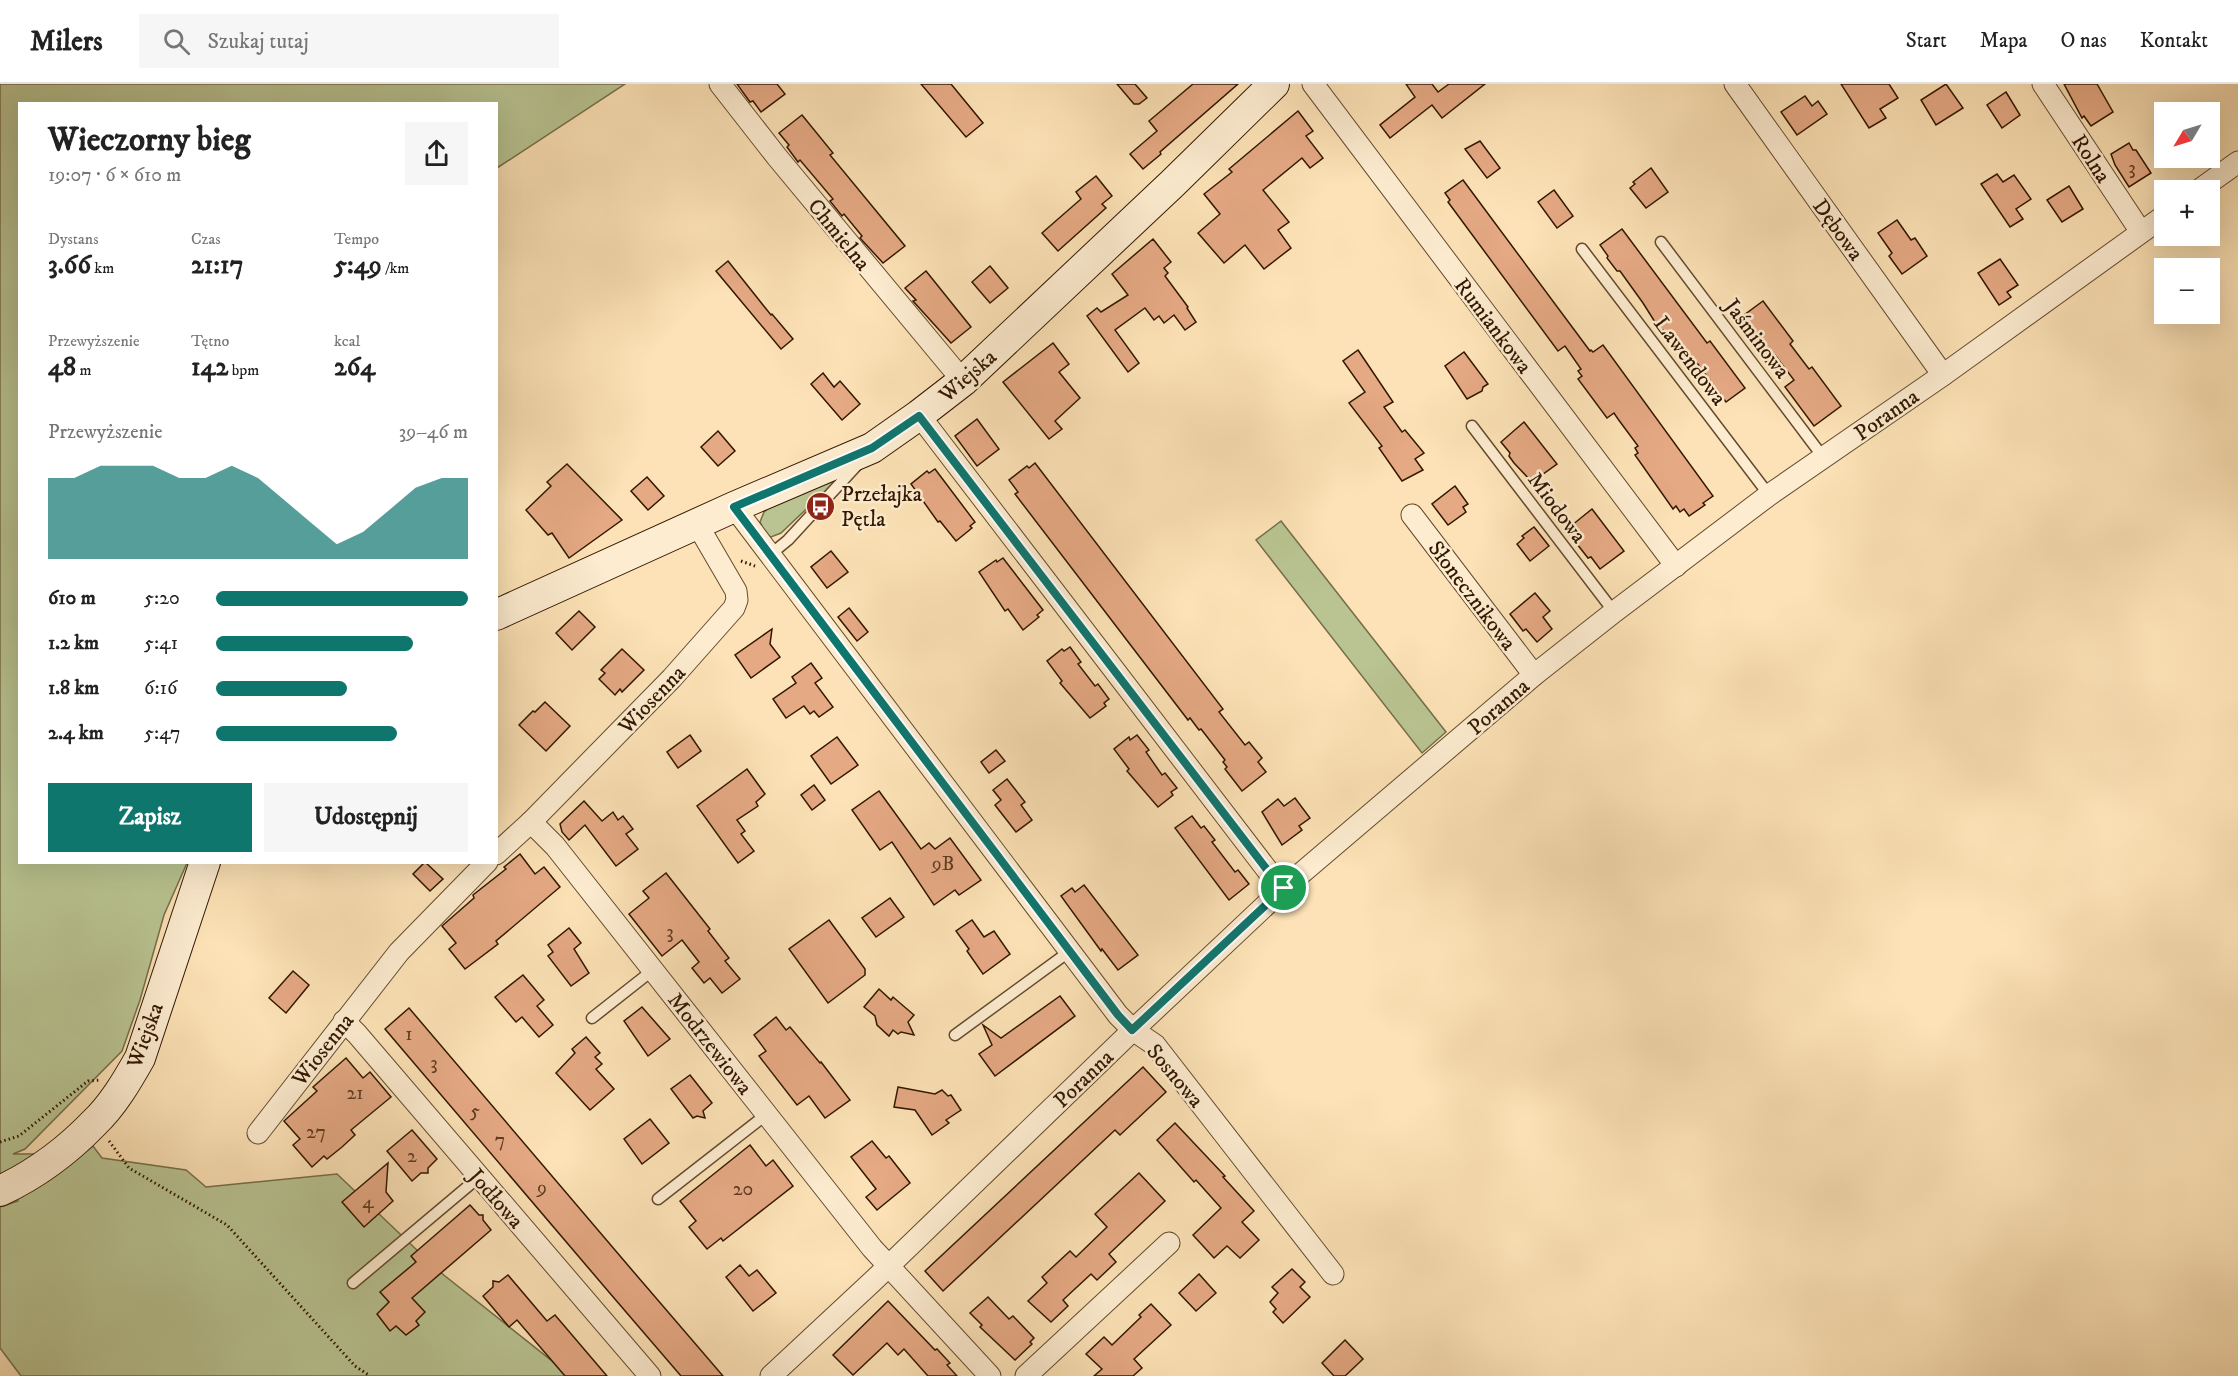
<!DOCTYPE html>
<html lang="pl">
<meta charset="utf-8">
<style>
body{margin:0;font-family:"IM FELL DW Pica",serif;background:#f6f6f6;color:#222;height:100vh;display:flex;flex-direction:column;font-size:22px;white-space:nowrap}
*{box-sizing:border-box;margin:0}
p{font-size:20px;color:#767676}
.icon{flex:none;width:33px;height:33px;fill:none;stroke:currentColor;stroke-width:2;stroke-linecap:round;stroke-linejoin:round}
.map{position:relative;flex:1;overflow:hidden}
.sheet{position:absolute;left:18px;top:18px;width:480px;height:762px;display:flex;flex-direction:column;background:#fff;border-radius:0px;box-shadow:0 6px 24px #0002}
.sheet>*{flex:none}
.needle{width:39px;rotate:232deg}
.tools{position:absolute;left:2154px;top:18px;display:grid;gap:12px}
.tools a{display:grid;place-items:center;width:66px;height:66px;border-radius:0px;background:#fff;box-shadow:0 6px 24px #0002;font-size:30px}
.pin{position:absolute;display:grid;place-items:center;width:51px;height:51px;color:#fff;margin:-26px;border:3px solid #fff;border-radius:50%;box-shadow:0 2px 6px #0007}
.round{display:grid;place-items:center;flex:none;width:63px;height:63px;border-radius:0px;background:#f6f6f6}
.overview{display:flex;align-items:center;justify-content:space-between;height:102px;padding:0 30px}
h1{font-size:33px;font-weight:800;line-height:45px}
.metrics{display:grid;grid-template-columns:repeat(3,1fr);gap:9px;height:102px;padding:6px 30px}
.metrics div{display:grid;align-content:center}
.metrics b{font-size:26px;font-weight:800}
.metrics small{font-size:16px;font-weight:400}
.metrics p{font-size:16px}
.chart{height:168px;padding:12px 30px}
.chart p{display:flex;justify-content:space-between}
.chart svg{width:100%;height:108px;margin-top:6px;fill:#0f766e;opacity:.7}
.cta{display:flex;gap:12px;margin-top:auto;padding:12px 30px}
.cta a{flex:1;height:69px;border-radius:0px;background:#0f766e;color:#fff;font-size:24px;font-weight:800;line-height:69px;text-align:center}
.cta a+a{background:#f6f6f6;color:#222}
ul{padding:0 30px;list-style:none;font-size:20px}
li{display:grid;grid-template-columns:96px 72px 1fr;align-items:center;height:45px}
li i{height:15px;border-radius:8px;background:#0f766e}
header{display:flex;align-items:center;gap:36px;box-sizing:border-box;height:84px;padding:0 30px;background:#fff;border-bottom:2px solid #e0e0e0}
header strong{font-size:28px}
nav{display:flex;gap:33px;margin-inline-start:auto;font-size:21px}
.search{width:420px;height:54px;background:#f6f6f6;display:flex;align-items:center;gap:15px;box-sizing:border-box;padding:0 21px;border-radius:0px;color:#767676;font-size:22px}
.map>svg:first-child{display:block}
.green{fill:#b9c492;stroke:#766e49;stroke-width:1.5}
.building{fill:#e5a984;stroke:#321700;stroke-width:1.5}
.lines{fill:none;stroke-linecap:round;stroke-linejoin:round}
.lane-casing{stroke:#644a2e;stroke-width:13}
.street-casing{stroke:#644a2e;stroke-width:23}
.secondary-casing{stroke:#321700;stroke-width:32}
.path{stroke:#321700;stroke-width:3;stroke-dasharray:1.5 3;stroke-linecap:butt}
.lane{stroke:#fdecd0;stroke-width:10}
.street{stroke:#fdecd0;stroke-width:21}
.secondary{stroke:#fdecd0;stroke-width:30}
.route-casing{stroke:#fff;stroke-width:12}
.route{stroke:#0f766e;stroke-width:8}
.labels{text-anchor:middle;stroke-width:5;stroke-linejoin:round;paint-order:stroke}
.number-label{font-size:20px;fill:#5f3c21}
.street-label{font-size:22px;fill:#321700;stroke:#fdecd0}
.poi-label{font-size:22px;fill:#321700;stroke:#fdecd0;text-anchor:start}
</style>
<header>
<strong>Milers</strong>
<div class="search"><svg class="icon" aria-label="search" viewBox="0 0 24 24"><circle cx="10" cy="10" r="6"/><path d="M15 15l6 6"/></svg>Szukaj tutaj</div>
<nav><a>Start</a><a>Mapa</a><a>O nas</a><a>Kontakt</a></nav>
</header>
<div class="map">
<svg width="2238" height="1292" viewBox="0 0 2238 1292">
<rect width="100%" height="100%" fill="#fce2b6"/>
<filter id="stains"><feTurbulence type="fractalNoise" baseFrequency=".00333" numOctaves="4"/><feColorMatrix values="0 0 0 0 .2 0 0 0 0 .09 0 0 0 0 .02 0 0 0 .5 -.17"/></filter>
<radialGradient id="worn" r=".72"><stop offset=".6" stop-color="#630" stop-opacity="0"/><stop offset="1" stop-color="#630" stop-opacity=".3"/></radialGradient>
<g class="green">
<path d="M0,0H625L497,84L496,20H20V778L187,779L164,831L140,916L122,967L25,1065L13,1070H83L93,1062L102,1074L186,1086L206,1103L337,1090L440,1188L571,1292H21L0,1264V1123L18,1117L0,1096Z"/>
<path d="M838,395L781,449L771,453L766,451L760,438L764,428L769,424Z"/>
<path d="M1281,437L1446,648L1422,669L1256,456Z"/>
</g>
<g class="building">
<path d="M737,0H777L785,10L761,28L753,17L750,18Z"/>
<path d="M921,0H951L983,39L966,53Z"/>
<path d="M1117,0H1135L1147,14L1139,20H1134Z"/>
<path d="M1193,0H1238L1160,68L1161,70L1143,85L1130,70L1157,47L1149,37Z"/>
<path d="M1406,0H1432L1438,8L1449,0H1485L1442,34L1432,21L1390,54L1380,41L1415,13Z"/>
<path d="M1841,0H1889L1898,14L1880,25L1886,34L1869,44Z"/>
<path d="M1946,0L1963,24L1936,41L1921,16Z"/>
<path d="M2064,0H2097L2113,28L2091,42L2084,32L2082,34Z"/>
<path d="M2006,8L2020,31L2002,44L1987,21Z"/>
<path d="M1805,12L1812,22L1818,17L1827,30L1797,51L1781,28Z"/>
<path d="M1298,27L1313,47L1306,52L1323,74L1310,84L1302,74L1263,106L1289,138L1278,146L1291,164L1264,185L1245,161L1224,179L1198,149L1220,130L1204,110L1232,88L1229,85Z"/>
<path d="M802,31L833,69L830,71L905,162L883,179L860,154L862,152L844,130L842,132L830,117L833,115L800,76L798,78L787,63L789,61L779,49Z"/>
<path d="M1480,57L1500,84L1487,94L1465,65Z"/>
<path d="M2129,59L2133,66H2136L2151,89L2129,103L2115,81L2111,70Z"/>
<path d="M1651,84L1668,108L1646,124L1630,104L1635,100L1633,98Z"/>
<path d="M1997,90L2003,98L2014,91L2031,115L2016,125L2023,135L2010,143L1981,100Z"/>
<path d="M1096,92L1112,112L1102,120L1106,124L1058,167L1042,149L1081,115L1076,108Z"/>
<path d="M1463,96L1590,267L1591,266L1593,268L1603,261L1713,412L1703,419L1705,421L1689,432L1684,425L1680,428L1676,422L1673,425L1635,371L1638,369L1635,364L1638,362L1618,335L1614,329L1607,334L1578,295L1582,292L1578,287L1581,285L1565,262L1558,267L1448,118L1450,116L1445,109Z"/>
<path d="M2069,102L2083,125L2062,138L2047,116Z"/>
<path d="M1554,106L1573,132L1557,144L1538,118Z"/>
<path d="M1897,136L1911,156L1915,154L1927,172L1902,190L1889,172L1892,169L1878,149Z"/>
<path d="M1622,145L1707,259L1710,257L1745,304L1726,318L1697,279L1695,281L1674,254L1671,257L1663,246H1660L1643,219L1620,187H1617L1607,174L1608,172L1600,161Z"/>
<path d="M1153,155L1171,178L1164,184L1168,189L1165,192L1188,223L1187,224L1196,238L1185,246L1174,231L1164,239L1159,232L1154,236L1145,224L1115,246L1139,279L1128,288L1087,232L1097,224L1101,228L1128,211L1112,190Z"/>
<path d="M2000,175L2018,201L2007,208L2011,213L1999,221L1978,189Z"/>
<path d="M728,177L771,231L772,230L793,255L781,265L716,187Z"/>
<path d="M990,182L1008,204L990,219L972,198Z"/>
<path d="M926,187L971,243L951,259L913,217L916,216L905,204Z"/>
<path d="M1763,217L1793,257L1790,260L1809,285L1812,283L1841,322L1814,342L1785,303L1794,296L1775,271L1766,278L1736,237Z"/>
<path d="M1053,259L1069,280L1059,288L1080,314L1055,337L1062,345L1049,355L1003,298Z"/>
<path d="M1358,266L1393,318L1384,323L1402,348L1405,346L1424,369L1415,375L1423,386L1402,397L1379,364L1382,362L1349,319L1365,308L1343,277Z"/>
<path d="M1464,268L1488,300L1483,303L1482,307L1467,315L1445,282Z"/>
<path d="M823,289L834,303L840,297L860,320L842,336L811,300Z"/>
<path d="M977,335L999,365L977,382L955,352Z"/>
<path d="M1524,338L1557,380L1532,398L1514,379L1509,372L1510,369L1501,358Z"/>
<path d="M718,347L735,367L718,382L701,363Z"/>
<path d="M1035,379L1223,625L1219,628L1245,661L1249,658L1262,674L1258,678L1266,688L1242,707L1225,685L1227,683L1223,678L1225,676L1201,645L1199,646L1190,634L1188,636L1015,410L1018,408L1009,396L1027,382L1029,384Z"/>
<path d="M567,380L622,436L569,474L552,449L548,451L526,426L551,402L547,398Z"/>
<path d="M935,385L975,438L970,442L972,444L956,457L940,437L938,438L911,400L927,387L929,389Z"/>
<path d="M647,393L664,412L648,426L631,407Z"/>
<path d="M1455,402L1468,420L1463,423L1466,428L1448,441L1432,420Z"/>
<path d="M1592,425L1624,467L1600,485L1591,473L1588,474L1566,446Z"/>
<path d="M1534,443L1549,462L1530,477L1517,460L1524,454L1522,452Z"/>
<path d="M831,467L848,488L827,504L811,483Z"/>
<path d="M1003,474L1043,526L1037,531L1039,533L1023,546L1008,525L1005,527L979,488L996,476L997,478Z"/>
<path d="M1535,509L1550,527L1543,533L1552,545L1537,558L1526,545L1523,547L1510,530Z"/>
<path d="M849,524L868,548L857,557L838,533Z"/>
<path d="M579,527L595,543L572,566L556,549Z"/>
<path d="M772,545L770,560L780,573L751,594L735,571Z"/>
<path d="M1070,563L1081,578L1078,580L1095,602L1098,600L1109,615L1104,619L1106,622L1090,634L1060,599L1062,597L1047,577L1062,565L1064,567Z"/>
<path d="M622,565L644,586L622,608L620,605L615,611L599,595L605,589L601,586Z"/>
<path d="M811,579L822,594L815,599L833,623L819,633L814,627L810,630L804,622L786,634L773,615L796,599L792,593Z"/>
<path d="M545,618L570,642L546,667L519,641L533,627L535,628Z"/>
<path d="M690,651L701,667L678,684L667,668Z"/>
<path d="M1137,651L1149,666L1146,668L1162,691L1165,689L1177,704L1171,708L1173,711L1158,723L1127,687L1129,685L1114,665L1129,653L1130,656Z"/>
<path d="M837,653L858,681L831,700L811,672Z"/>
<path d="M996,666L1005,677L989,689L981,678Z"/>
<path d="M747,685L765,710L756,718L758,722L737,736L745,747L741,750L754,767L738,779L697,722Z"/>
<path d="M1007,695L1025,718L1021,721L1032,736L1016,748L995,721L1001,716L993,706Z"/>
<path d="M814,701L825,716L812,726L801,711Z"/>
<path d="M879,707L921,765L929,759L935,765L950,754L981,796L959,811L955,806L934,821L892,758L880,766L852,726Z"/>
<path d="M1295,714L1310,734L1299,742L1302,746L1282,761L1262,728L1278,715L1284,722Z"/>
<path d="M584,717L602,737L613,728L618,736L623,732L633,745L626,750L638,765L616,782L585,741L569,756L562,748L560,740Z"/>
<path d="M1192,732L1201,744L1204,742L1215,756L1212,758L1235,788L1238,786L1249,800L1229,816L1175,744Z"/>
<path d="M520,770L535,790L544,783L560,803L496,857L498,860L465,885L449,865L456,859L442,842L474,814L473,811L506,785L504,783Z"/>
<path d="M425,778L443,795L430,807L413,790Z"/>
<path d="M666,789L710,845L708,847L729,874L725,877L740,895L722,909L710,894L704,899L692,884L699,878L682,856L662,872L629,830L649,814L643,807Z"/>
<path d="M1084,801L1138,871L1118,886L1102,865L1101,867L1061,812L1072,804L1075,808Z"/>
<path d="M890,814L904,833L876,853L862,834Z"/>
<path d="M829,836L865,885V891L828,919L789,865Z"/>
<path d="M972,836L984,853L994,847L1010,870L983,890L967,867L969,865L956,847Z"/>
<path d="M569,844L581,859L574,865L589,889L571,902L548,872L553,868L548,861Z"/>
<path d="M293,887L309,901L286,929L269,914Z"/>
<path d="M523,891L544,916L537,922L553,941L539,953L522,933L516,938L495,913Z"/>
<path d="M879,905L891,916L893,913L914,931L908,938L914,951L901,948L898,950L893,946L889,952L877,941L875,932L864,923Z"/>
<path d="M1060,912L1075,932L995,992L979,970L992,961L983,941L1001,954Z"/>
<path d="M642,923L670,955L648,972L624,937Z"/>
<path d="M409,924L632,1186L723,1292H681L608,1207L385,945Z"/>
<path d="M776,933L786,946L790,943L820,979L821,978L850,1016L825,1034L809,1012L797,1021L759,972L766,967L754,951Z"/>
<path d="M586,953L600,969L595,973L602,980L596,985L614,1005L590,1026L556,989L575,969L572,965Z"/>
<path d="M346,974L363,994L370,988L391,1013L351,1046L355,1051L342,1063L327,1075L324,1072L312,1083L293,1061L300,1055L284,1037L317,1007L313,1003Z"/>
<path d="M1143,983L1166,1008L1120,1051L1115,1046L943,1207L925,1187Z"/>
<path d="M690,991L712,1019L703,1027L705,1034L697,1032L693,1034L671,1005Z"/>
<path d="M898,1003L935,1010L942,1006L948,1012L951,1011L961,1026L946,1036L949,1039L932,1051L915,1026L894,1023Z"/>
<path d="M650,1035L669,1059L642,1080L624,1055Z"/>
<path d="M1175,1039L1225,1092L1223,1093L1254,1127L1242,1138L1259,1156L1240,1174L1227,1162L1214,1174L1193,1151L1221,1124L1196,1096L1194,1098L1157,1056Z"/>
<path d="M412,1046L437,1075L428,1084V1089H421L412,1097L387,1067Z"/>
<path d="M872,1057L886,1074L889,1072L910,1099L877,1126L866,1113L876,1105L851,1073Z"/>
<path d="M750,1061L766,1082L773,1076L793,1102L723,1157L721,1154L707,1165L689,1143L696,1137L680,1117Z"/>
<path d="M388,1079L386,1108L393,1117L364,1143L342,1118Z"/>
<path d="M1139,1089L1165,1117L1109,1170L1116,1178L1097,1196L1091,1190L1063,1216L1068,1222L1051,1238L1028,1217L1047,1199L1042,1193L1070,1167L1076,1173L1107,1143L1095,1130Z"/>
<path d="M470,1121L479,1131H483V1136L491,1146L412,1214L425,1228L416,1237L419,1241L406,1251L396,1242L390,1247L377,1230L389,1218L380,1208L416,1178L411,1172Z"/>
<path d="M740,1181L749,1192L757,1186L776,1209L753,1227L726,1193Z"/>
<path d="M1292,1185L1305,1198L1300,1203L1310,1213L1283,1239L1273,1228L1276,1225L1270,1218L1278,1209L1272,1203Z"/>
<path d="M1199,1190L1216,1209L1196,1227L1179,1209Z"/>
<path d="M508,1191L547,1237L555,1231L607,1292H565L517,1236L509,1243L483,1212L493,1203V1197L499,1198Z"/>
<path d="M988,1213L1009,1235L1013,1232L1034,1254L1030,1258L1032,1260L1015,1276L980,1243L982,1241L970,1229Z"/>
<path d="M888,1217L935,1266L937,1265L950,1279L947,1281L957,1292H928L904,1265L898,1271L887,1259L853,1291L833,1271Z"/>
<path d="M1151,1220L1171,1241L1134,1275L1142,1284L1133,1292H1094L1102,1285L1086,1270L1104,1253L1112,1261L1141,1233L1139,1231Z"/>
<path d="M1345,1256L1363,1275L1345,1292H1334L1322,1279Z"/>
</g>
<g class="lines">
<defs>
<g id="lane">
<path d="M1661,158L1823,373"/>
<path d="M1582,165L1769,411"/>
<path d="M1472,342L1614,528"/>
<path d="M771,470L788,456L858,380"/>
<path d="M592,934L653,886"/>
<path d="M955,951L1070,867"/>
<path d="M658,1115L767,1030"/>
<path d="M353,1199L479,1093"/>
</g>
<g id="street">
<path d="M720,0L777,73L963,297"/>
<path d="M1313,0L1676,482"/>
<path d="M1735,0L1943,291"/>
<path d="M2043,0L2141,148"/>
<path d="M2199,106L2238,78"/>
<path d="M919,331L1268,787L1284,804"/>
<path d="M734,423L1118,931L1133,946L1155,961L1333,1190"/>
<path d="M1412,431L1534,591"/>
<path d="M531,738L555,762L872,1164L990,1292"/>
<path d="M496,770L531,738L672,594L734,524L737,516L736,507L697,440"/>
<path d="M344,937L357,950L650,1292"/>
<path d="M258,1049L399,868L487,778"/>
<path d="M771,1292L873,1197L1133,946L1284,804L1534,591L1614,528L1769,411L1943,291L2164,132"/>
<path d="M1026,1292L1169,1159"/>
</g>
<g id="secondary">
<path d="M496,531L734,423L872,364L919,331L963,297L1173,99L1274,0"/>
<path d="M0,1107C34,1091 68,1066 94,1039C113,1021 127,997 140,974L205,778"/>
</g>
</defs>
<use href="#lane" class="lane-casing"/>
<use href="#street" class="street-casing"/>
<use href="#secondary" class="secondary-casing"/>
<g class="path">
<path d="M741,477L755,482"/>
<path d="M109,1057L129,1084L227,1141L355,1282L370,1292"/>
<path d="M0,1058L19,1052L88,997L100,996"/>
</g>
<use href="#lane" class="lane"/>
<use href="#street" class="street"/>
<use href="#secondary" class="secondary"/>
</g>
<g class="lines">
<defs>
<path id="route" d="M919,332L1268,787L1284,804L1132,946L1118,931L734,423L872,364Z"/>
</defs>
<use href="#route" class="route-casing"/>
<use href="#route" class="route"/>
</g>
<defs>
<symbol id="bus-disc" viewBox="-11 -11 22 22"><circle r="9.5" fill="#8f2418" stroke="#fdecd0"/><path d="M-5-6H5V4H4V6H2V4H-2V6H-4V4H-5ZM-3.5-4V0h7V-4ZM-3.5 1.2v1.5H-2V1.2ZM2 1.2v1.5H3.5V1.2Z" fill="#fff"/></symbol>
</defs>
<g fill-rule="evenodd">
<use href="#bus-disc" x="804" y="406" width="33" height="33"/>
</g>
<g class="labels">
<g class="number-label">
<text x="2132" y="90">3</text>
<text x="943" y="786">9B</text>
<text x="670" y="854">3</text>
<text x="409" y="956">1</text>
<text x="434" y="985">3</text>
<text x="355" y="1015">21</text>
<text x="475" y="1033">5</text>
<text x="316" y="1054">27</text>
<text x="500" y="1062">7</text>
<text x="412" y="1078">2</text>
<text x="542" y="1110">9</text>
<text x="743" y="1111">20</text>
<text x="368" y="1124">4</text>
</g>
<g class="street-label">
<text transform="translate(2092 74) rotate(57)" y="8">Rolna</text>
<text transform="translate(1839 145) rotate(54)" y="8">Dębowa</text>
<text transform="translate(840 150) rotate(51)" y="8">Chmielna</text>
<text transform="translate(1494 241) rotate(53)" y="8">Rumiankowa</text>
<text transform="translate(1758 254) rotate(53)" y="8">Jaśminowa</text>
<text transform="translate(1691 276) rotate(53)" y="8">Lawendowa</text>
<text transform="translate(967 291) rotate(-41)" y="8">Wiejska</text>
<text transform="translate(1886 330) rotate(-35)" y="8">Poranna</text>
<text transform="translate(1558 423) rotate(53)" y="8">Miodowa</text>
<text transform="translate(1473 511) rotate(53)" y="8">Słonecznikowa</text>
<text transform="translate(651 615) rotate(-46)" y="8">Wiosenna</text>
<text transform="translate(1498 622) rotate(-41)" y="8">Poranna</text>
<text transform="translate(144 951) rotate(-70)" y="8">Wiejska</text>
<text transform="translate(711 959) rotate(52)" y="8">Modrzewiowa</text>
<text transform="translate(322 965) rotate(-52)" y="8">Wiosenna</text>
<text transform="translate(1176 991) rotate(50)" y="8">Sosnowa</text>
<text transform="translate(1083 994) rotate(-44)" y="8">Poranna</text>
<text transform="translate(497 1114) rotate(49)" y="8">Jodłowa</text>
</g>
<g class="poi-label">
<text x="841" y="417">Przełajka<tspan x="841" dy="25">Pętla</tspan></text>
</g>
</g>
<rect width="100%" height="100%" filter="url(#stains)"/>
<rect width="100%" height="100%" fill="url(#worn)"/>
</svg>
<div class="tools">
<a><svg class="needle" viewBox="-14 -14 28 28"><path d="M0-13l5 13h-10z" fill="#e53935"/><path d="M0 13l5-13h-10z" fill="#767676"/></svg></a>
<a>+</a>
<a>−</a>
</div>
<div class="pin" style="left:1284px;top:804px;background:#1e9e55"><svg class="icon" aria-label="arrive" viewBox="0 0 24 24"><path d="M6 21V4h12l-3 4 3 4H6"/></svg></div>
<section class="sheet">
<div class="overview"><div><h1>Wieczorny bieg</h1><p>19:07 · 6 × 610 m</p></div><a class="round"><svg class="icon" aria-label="share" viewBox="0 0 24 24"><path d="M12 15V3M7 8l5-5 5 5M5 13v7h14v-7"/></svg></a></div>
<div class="metrics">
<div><p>Dystans</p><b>3.66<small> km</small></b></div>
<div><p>Czas</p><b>21:17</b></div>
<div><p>Tempo</p><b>5:49<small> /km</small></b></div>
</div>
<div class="metrics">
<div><p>Przewyższenie</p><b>48<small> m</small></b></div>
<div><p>Tętno</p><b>142<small> bpm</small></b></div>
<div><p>kcal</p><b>264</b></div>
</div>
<div class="chart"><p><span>Przewyższenie</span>39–46 m</p>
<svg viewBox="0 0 160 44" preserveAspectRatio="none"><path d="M0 44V11L10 11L20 6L30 6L40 6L50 11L60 11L70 6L80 11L90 20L100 29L110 38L120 33L130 24L140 15L150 11L160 11V44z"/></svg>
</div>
<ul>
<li><b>610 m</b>5:20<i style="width:100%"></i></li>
<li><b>1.2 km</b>5:41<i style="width:78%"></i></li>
<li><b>1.8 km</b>6:16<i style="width:52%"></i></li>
<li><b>2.4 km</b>5:47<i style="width:72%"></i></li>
</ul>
<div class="cta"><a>Zapisz</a><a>Udostępnij</a></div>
</section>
</div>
